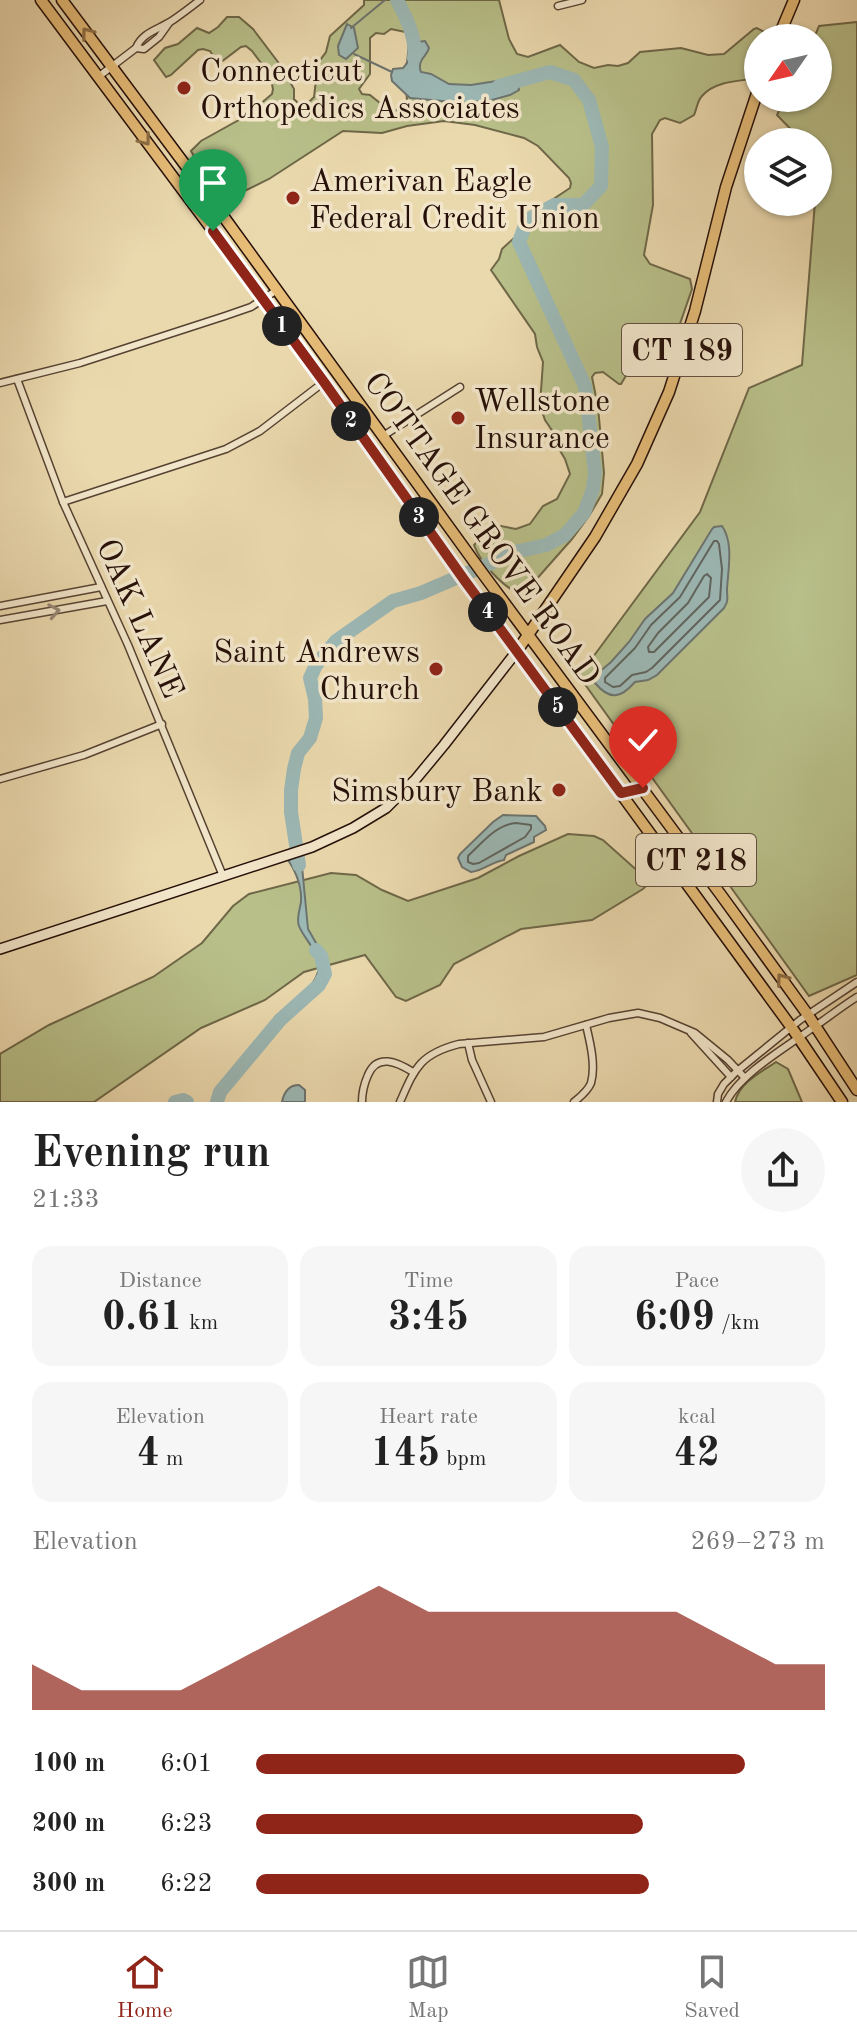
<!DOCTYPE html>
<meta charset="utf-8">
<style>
body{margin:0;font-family:"Old Standard TT",serif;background:#f6f6f6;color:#222;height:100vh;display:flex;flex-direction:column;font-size:30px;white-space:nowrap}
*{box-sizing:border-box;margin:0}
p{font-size:26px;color:#767676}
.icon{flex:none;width:44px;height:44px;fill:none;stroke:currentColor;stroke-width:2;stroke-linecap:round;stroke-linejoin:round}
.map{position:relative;height:1102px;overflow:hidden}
.drawer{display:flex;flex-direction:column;background:#fff;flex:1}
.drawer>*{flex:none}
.needle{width:52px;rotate:236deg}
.buttons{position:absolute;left:744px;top:24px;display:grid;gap:16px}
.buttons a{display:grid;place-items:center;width:88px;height:88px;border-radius:50%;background:#fff;box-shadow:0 2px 6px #0004;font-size:40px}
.pin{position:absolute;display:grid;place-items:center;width:68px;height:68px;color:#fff;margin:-82px -34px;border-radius:50% 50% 50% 0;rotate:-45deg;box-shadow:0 0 8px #0007}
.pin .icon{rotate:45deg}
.km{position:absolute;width:40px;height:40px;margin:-20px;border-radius:50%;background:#222;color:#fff;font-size:22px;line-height:40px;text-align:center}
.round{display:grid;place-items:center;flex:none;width:84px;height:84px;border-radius:42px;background:#f6f6f6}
.head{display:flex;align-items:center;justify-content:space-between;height:136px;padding:0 32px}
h1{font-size:44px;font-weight:800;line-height:60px}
.figures{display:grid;grid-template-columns:repeat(3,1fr);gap:12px;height:136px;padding:8px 32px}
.figures div{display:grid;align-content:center;border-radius:20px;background:#f6f6f6;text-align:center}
.figures b{font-size:40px;font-weight:800}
.figures small{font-size:22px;font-weight:400}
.figures p{font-size:22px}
.chart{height:224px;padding:16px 32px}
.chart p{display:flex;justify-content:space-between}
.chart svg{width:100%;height:144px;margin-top:8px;fill:#8f2418;opacity:.7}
ul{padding:0 32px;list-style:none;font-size:26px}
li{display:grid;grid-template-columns:128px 96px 1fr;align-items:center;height:60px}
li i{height:20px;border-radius:10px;background:#8f2418}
.tab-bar{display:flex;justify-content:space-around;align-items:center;height:112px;border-top:2px solid #e0e0e0;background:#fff;font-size:22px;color:#767676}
.tab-bar a{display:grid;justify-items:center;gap:4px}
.tab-bar .on{color:#8f2418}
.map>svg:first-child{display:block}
.green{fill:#b8bf89;stroke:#6e6748;stroke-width:2;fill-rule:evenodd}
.water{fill:#9cb8b5;stroke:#6c7470;stroke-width:2}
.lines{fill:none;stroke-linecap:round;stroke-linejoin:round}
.shore{stroke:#60645e;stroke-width:2}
.stream{stroke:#6c7470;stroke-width:2}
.river{stroke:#9cb8b5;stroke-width:14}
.minor-casing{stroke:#564232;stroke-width:9}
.secondary-casing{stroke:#250f08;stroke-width:12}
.primary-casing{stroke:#250f08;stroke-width:13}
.minor{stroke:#f2e6ca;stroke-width:6}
.secondary{stroke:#f2e6ca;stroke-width:9}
.primary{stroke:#e6bc77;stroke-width:10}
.oneway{stroke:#8f6e45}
.oneway2{stroke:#968573}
.route-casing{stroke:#fff;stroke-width:16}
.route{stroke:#8f2418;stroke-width:10}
.poi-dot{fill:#8f2418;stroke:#f2e6ca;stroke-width:3}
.labels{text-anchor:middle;stroke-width:7;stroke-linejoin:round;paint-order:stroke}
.shield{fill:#f2e6ca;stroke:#625042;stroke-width:2}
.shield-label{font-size:30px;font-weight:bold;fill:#250f08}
.poi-label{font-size:32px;fill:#250f08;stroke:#f2e6ca;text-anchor:start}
.street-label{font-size:32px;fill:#250f08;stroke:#f2e6ca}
</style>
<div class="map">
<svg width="857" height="1102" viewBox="0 0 857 1102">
<rect width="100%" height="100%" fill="#ebd9ae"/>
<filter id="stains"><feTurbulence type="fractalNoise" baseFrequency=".0025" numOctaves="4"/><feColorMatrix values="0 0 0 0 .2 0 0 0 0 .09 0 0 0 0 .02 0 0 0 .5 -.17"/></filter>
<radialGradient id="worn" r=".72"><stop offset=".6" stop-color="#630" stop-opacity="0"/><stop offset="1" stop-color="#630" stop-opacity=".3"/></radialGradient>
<g class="green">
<path d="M364,0H499L509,39L517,54L528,57L560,45L579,62L594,68L608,65L618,66L628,63L640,52L681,48L708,55L724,54L754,29L757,28L768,34V38H758V65L752,79C736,81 714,82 702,96C697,101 697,109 694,115L680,123L665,118L660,120L652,134L653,205L644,255L650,264L690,279L692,289L674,341L671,345C660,345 653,334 642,340L627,374L621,384H619L603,372L595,373L592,377L598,407L604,473L602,494L589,516L572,539L526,591L518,593C502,586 480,562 474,545L483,536L501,526L516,529L530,524L543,506L557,499L570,474L565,459L559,449L557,438L545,420L540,405L543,362L537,347L535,334L491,270L499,259L502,249L526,227L534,212L570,188L571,183L569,178L538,146L524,138L475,125L444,121L407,126L382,133L343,131L269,179L226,200C216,182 200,169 191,151L201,141L246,116L272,94L273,89L270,75L252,51L246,46L241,47L221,62L216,60L210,51L203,49L198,50L171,75L166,77L154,60L165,48L178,44L197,28L209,33L218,27L227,17H239L253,29L281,66L294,89V99L301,106L310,101L314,97L318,63L326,52L330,36L364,5ZM391,29L410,33L413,50L404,69L407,100L396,111L391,112L370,95L362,94L359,89L370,74V38L376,33L384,34Z"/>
<path d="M857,22V975L809,996L579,676L700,512L749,388L802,365L815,202H818V142H803L777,115L785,98H818V38H814L819,26Z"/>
<path d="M568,834L594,836L603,840L650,882L643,889L592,920L521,929L454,964L440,985L406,1001L396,997L365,955L304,972L265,1000L201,1028L94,1102H0V1054L49,1025L153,977L202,943L233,906L249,894L331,873L356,875L382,890L408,901L478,878L519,856Z"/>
<path d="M776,1062L788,1069L802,1102H735C739,1083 761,1072 776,1062Z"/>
</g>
<g class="water">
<path d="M347,24L354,28L358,48L346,59L339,55L338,46Z"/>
<path d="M425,41L429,48C427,57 419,57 420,69L421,72L431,74L449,84L471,85L509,79L518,84L519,90L510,95L492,100L463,103L410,98L392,81L391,75L393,69L403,68L407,63L409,43Z"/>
<path d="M722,526C734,543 728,570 727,589C727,598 729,600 724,608L657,675L648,680L635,682C621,698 610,701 595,683L598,673L611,662L629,642L645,619L673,593L712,529L714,527Z"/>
<path d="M503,815L536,816L545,826L546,830L534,837V842L506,855L504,860C491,862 483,871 471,872L462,867L458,858L460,854L493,822Z"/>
<path d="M301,856L308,929L324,957L322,984L307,1002L301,996C310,988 319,976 319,964C319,953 303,937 299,926C296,919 300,909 301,902C302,887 296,872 288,860Z"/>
<path d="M299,1085L305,1090V1102H282C284,1092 289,1085 299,1085Z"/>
</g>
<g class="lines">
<g class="shore">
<path d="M714,541H717L719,544L722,569L720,600L652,668L646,672L632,675L620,686L613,687L605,682V678L635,648L651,625L680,597Z"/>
<path d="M707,574L711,578L709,597L654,652H649L648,647L658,633L688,603L704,576Z"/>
<path d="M516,823L531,825V829L525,837L479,863L473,864L468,862V856C482,843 497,824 516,823Z"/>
</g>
<g class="stream">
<path d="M351,28L385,0"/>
<path d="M354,54L392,72"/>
</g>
<g class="river">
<path d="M397,0C406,17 417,39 414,58"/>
<path d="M299,865L291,812V790L294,769L298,753L310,738L316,718L315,699L310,678L316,665L336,641L393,601L421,593L491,563L510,553L546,545L565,535L584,513L589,500L593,489L595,473L585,386L519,242L527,220L554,205H583L601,186L602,147L589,100L574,80L550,72L499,86"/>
<path d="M175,1102L183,1100L187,1102"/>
<path d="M217,1102L220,1092L280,1020L319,985L325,974L321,956L316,950"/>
</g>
<defs>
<g id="minor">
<path d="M558,6L582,0"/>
<path d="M136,48L144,49L159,37L169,23"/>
<path d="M98,77L136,48C142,32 160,29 173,20C182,14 191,7 200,0"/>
<path d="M17,379L63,502L128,645L223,876"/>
<path d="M0,383L80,363L225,316L251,307L277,290"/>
<path d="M383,436L460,387"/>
<path d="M63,502L226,449L260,431L324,382"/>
<path d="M0,606L101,587"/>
<path d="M0,620L107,601"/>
<path d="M0,779L84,755L162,724"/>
<path d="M691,1033L731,1077"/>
<path d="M468,1043L472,1060L491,1102"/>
<path d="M362,1102C362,1092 364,1084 368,1075C377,1053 397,1062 413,1072"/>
<path d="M400,1102C415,1068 420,1054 459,1044L544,1037L609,1018L638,1013L660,1018L695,1033L728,1060L745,1078"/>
<path d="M574,1102C580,1097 588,1091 591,1083C596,1065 590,1042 586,1025"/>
<path d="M717,1102L718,1094L724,1084L736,1072L800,1020L857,982"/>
<path d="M726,1102C741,1073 784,1049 811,1029C826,1019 841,1007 857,997"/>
</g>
<path id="secondary" d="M0,949L312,847L353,828L386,808L397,797L415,780L444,745L517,651"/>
<g id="primary">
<path d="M41,0L255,287L457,569L792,1028L842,1102"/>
<path d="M62,0L218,209L483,574L721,895L808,1015L857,1090"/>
<path d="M778,38L794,0"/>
<path d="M517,651L595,537L637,464L669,392L695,311L726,187L758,90"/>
</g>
</defs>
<use href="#minor" class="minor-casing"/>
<use href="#secondary" class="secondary-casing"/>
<use href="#primary" class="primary-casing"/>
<use href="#minor" class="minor"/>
<use href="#secondary" class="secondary"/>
<use href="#primary" class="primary"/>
</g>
<defs><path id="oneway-chevron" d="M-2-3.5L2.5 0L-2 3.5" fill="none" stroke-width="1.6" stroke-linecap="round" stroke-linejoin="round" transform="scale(2)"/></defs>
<g class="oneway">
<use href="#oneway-chevron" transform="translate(87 33) rotate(-127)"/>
<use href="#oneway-chevron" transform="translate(145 140) rotate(53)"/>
<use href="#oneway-chevron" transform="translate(782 979) rotate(-126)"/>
</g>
<use class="oneway2" href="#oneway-chevron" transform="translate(54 611) rotate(-10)"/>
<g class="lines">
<defs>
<path id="route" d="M213,231L324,382L465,581L621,793L643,788"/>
</defs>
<use href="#route" class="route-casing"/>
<use href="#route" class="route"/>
</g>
<g class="poi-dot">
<circle cx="184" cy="88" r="8"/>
<circle cx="293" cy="198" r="8"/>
<circle cx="458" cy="418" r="8"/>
<circle cx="436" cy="669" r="8"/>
<circle cx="559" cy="790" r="8"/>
</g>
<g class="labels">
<g class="shield">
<rect x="622" y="324" width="120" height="52" rx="6"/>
<rect x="636" y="834" width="120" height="52" rx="6"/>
</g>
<g class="shield-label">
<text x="682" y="360">CT 189</text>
<text x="696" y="870">CT 218</text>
</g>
<g class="poi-label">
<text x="200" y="81">Connecticut<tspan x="200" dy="37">Orthopedics Associates</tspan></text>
<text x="309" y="191">Amerivan Eagle<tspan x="309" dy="37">Federal Credit Union</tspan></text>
<text x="474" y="411">Wellstone<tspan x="474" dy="37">Insurance</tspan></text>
<text x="420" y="662" text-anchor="end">Saint Andrews<tspan x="420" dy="37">Church</tspan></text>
<text x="543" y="801" text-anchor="end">Simsbury Bank</text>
</g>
<g class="street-label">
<text transform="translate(483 528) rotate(54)" y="11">COTTAGE GROVE ROAD</text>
<text transform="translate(141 618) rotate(66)" y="11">OAK LANE</text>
</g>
</g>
<rect width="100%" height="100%" filter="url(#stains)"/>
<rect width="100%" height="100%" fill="url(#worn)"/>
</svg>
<div class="buttons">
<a><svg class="needle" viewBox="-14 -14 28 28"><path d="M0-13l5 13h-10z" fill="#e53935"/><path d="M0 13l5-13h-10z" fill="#767676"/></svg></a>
<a><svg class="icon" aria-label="layers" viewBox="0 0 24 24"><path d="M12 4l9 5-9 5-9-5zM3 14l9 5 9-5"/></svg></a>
</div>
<div class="pin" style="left:213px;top:231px;background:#1e9e55"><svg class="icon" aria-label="arrive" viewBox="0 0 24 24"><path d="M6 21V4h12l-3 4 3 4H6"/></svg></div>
<div class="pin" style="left:643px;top:788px;background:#d93025"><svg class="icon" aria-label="check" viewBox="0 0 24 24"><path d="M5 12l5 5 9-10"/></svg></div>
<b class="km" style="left:282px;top:326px">1</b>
<b class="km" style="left:351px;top:421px">2</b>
<b class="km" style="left:419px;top:517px">3</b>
<b class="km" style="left:488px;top:612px">4</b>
<b class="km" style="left:558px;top:707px">5</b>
</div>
<section class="drawer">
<div class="head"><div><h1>Evening run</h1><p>21:33</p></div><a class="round"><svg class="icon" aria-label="share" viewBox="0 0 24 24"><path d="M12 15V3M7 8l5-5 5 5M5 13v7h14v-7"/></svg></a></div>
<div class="figures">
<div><p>Distance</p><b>0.61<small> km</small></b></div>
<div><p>Time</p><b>3:45</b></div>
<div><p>Pace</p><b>6:09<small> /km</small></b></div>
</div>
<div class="figures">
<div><p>Elevation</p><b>4<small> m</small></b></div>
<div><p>Heart rate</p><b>145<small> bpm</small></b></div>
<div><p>kcal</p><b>42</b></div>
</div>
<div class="chart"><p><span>Elevation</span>269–273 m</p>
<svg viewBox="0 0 160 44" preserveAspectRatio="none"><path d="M0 44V30L10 38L20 38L30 38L40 30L50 22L60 14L70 6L80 14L90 14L100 14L110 14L120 14L130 14L140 22L150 30L160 30V44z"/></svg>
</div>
<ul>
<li><b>100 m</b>6:01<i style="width:86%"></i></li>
<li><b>200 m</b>6:23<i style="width:68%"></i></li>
<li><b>300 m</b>6:22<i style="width:69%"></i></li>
</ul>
</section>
<nav class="tab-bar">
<a class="on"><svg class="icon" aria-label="home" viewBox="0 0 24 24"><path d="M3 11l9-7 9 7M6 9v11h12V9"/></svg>Home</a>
<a><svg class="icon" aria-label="map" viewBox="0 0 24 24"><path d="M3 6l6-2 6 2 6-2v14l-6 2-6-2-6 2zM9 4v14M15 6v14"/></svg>Map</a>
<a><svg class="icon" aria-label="saved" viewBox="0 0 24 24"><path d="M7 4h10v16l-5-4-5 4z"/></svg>Saved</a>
</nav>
